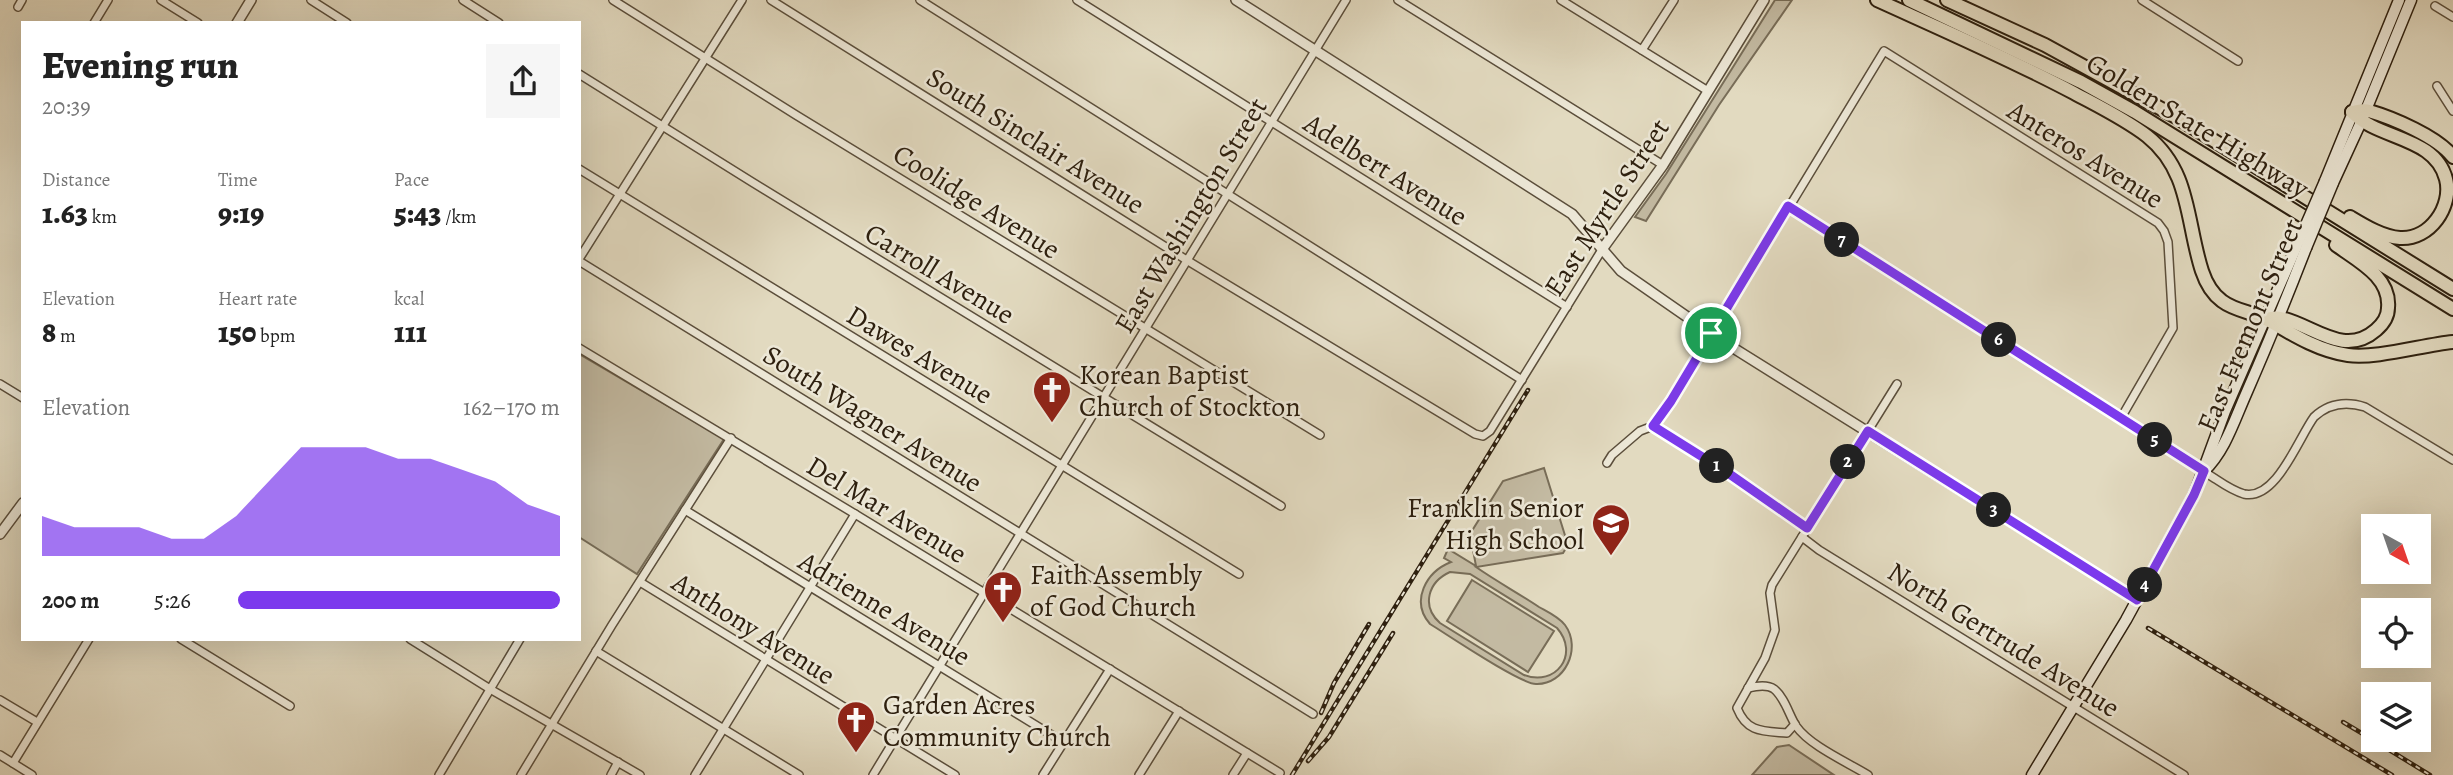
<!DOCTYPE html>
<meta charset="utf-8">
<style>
body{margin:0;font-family:Alegreya,serif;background:#f6f6f6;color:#222;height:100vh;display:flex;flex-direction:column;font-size:26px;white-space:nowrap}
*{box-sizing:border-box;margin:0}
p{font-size:23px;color:#767676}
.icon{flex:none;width:38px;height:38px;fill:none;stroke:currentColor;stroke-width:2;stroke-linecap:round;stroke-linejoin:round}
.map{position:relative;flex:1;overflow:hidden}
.details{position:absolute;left:21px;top:21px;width:560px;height:620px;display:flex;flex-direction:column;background:#fff;border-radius:0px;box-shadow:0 7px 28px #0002}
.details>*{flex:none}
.needle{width:46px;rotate:140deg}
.fabs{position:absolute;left:2361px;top:514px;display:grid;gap:14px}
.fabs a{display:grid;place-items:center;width:70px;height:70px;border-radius:0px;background:#fff;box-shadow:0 7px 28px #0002;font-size:35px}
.pin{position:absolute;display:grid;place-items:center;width:60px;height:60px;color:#fff;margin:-30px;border:4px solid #fff;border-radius:50%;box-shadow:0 2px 7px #0007}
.km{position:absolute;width:35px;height:35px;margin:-18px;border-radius:50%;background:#222;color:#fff;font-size:19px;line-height:35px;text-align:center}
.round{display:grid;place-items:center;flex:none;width:74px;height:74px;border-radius:0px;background:#f6f6f6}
.summary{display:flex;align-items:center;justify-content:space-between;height:119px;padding:0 21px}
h1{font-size:38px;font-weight:800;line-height:52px}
.metrics{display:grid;grid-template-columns:repeat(3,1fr);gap:10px;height:119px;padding:7px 21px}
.metrics div{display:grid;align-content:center}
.metrics b{font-size:30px;font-weight:800}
.metrics small{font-size:19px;font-weight:400}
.metrics p{font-size:19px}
.chart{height:196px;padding:14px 21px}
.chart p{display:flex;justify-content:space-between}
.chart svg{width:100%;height:126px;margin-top:7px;fill:#7c3aed;opacity:.7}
ul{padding:0 21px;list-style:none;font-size:23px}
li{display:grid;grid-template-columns:112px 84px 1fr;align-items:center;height:52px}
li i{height:18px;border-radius:9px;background:#7c3aed}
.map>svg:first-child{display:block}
.green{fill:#c3baa2;stroke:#786d58;stroke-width:2;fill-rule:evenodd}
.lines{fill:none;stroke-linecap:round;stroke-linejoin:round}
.minor-casing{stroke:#5b4e3b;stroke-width:10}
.tertiary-casing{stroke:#5b4e3b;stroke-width:12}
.secondary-casing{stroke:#2e200f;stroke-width:13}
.motorway-casing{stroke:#2e200f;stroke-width:16}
.minor{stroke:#ece7d6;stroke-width:7}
.tertiary{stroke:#ece7d6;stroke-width:9}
.secondary{stroke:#ece7d6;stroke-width:10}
.motorway{stroke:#e2dac0;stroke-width:12}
.rail-casing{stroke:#2e200f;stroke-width:4.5}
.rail{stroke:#ece7d6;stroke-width:2;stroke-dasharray:5;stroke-linecap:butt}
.secondary-bridge-casing{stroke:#2e200f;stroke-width:13;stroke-linecap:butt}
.secondary-bridge{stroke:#ece7d6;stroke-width:10}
.route-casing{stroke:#fff;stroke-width:14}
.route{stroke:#7c3aed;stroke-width:9}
.labels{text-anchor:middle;stroke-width:5;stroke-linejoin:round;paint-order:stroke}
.street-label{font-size:28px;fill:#2e200f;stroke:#ece7d6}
.poi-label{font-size:28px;fill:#2e200f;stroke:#ece7d6;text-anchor:start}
</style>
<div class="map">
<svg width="2453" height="775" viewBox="0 0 2453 775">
<rect width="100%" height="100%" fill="#e2dac0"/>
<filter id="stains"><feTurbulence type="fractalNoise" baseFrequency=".00286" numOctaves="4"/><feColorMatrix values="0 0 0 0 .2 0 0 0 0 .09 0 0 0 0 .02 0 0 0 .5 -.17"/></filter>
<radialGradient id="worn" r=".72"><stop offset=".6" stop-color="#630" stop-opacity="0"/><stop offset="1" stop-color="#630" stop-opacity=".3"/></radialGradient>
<g class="green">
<path d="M1775,0H1792L1719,105L1646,221L1635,217L1666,174Z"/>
<path d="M579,354L724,439L637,574L579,537Z"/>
<path d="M1544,468L1568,545L1563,553L1476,567C1496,581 1518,593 1539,607C1548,612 1559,617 1565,625C1582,648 1565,685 1536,684C1520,684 1448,635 1430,624C1410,601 1426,572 1451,562L1444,558L1448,549L1476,566L1470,534L1503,481ZM1450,572L1470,574L1557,628C1580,654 1556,687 1524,675L1440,623C1421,606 1428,582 1450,572Z"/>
<path d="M1472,580L1554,631L1528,672L1447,621Z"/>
<path d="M1789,745L1834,775H1752L1777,747Z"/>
</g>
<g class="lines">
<defs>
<g id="minor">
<path d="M161,0L198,23"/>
<path d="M311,0L347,23"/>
<path d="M463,0L499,23"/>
<path d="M613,0L796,115L1320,435"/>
<path d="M771,0L1193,264L1475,434L1483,436L1490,431L1603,248"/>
<path d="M920,0L1522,380"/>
<path d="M1077,0L1567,307"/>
<path d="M1398,0L1663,165"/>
<path d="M1561,0L1708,91"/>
<path d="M2142,0L2238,61"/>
<path d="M2435,6L2453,17"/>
<path d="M18,7L22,0"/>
<path d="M94,23L108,0"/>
<path d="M1642,50L1674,0"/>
<path d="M579,74L752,182L1281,506"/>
<path d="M2437,86L2453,111"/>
<path d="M579,169L1239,574"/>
<path d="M1788,206L2214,478C2223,484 2233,491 2244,494C2276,501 2298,439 2314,417C2329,403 2346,401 2365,407L2453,460"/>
<path d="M579,259L742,0"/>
<path d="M579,261L1313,714"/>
<path d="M579,348L855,514L1280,773"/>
<path d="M0,384L23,398"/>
<path d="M1653,426L1728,473L1807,528"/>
<path d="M1607,463L1612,455L1640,431L1653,426L1667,408L1884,51L2158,223L2164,231L2168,242L2173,328L2121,418"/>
<path d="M685,510L1063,742"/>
<path d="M1802,537L1819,550L2184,775"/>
<path d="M640,582L955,775"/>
<path d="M181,639L290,706"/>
<path d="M410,639L490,689L640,775"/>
<path d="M596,651L799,775"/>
<path d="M1748,688C1756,686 1767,684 1774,689C1785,698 1789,715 1796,726C1810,746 1847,762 1868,775"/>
<path d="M0,700L37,722"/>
<path d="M1795,724L1787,733C1763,731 1747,733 1737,708L1765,658L1775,630L1770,593L1772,585L1897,384"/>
<path d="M0,755L32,775"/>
<path d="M13,763L89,639"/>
<path d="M439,775L520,639"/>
<path d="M521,775L612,625L731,438"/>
<path d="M611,775L618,762"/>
<path d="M695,775L855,514"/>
<path d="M873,775L1346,0"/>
<path d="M1043,775L1110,669"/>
<path d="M1139,775L1179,711"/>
<path d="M1233,775L1247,753"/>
</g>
<g id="tertiary">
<path d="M1236,0L1572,214L1621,271L1719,339L2137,600"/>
<path d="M237,23L251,0"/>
<path d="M1603,248L1663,165L1764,0"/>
<path d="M0,534L23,503"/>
</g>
<g id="secondary">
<path d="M2325,181L2399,0"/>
<path d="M2333,183L2361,122L2411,0"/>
<path d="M2204,471C2225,451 2234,421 2246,394C2267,346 2287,297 2306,248"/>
<path d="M2032,775L2126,620L2194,495L2225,411L2298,243"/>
</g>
<g id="motorway">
<path d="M1877,0C1943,30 2010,59 2074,93C2098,106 2125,119 2147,136C2191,171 2186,222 2202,271C2206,283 2211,293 2222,301C2235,311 2252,312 2266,319C2290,333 2318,351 2348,355C2375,359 2423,345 2453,342"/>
<path d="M1909,0L2081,82L2135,112L2453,309"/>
<path d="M1947,0L2045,45L2176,117L2453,289"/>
<path d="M2352,112C2358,111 2364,109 2369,111C2393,118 2438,137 2453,157"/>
<path d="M2350,217C2365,226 2383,237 2400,238C2430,240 2453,206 2446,179C2435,136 2378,140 2352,112"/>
<path d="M2266,319C2270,318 2277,317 2281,318C2313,325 2344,358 2376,330C2383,324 2388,317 2388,308C2391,277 2358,261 2336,245"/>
</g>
</defs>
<use href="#minor" class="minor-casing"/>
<use href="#tertiary" class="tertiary-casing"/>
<use href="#secondary" class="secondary-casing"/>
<use href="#motorway" class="motorway-casing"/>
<use href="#minor" class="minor"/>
<use href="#tertiary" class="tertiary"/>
<use href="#secondary" class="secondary"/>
<use href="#motorway" class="motorway"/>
<defs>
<g id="rail">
<path d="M2148,628L2392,775"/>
<path d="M1321,713L1334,683L1369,624"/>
<path d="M2343,722L2373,740"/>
<path d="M2373,740L2430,775"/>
<path d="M1308,761L1329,737L1393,633"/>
<path d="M1292,775L1528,390"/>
</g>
</defs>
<use href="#rail" class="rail-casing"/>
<use href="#rail" class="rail"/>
<defs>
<g id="secondary-bridge">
<path d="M2298,243L2325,181"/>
<path d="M2306,248L2333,183"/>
</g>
</defs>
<use href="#secondary-bridge" class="secondary-bridge-casing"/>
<use href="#secondary-bridge" class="secondary-bridge"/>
</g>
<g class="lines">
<defs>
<path id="route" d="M1788,206L2204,471L2194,495L2137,600L1868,431L1807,528L1728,473L1653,426L1671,401Z"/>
</defs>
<use href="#route" class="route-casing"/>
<use href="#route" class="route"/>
</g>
<defs>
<symbol id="church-pin" viewBox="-11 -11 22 30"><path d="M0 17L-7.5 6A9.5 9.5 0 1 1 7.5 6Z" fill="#8f2418" stroke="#ece7d6"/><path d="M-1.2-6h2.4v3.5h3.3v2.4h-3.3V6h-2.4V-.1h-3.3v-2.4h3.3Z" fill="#fff"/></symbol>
<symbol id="school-pin" viewBox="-11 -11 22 30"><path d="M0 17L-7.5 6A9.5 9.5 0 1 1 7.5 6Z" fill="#8f2418" stroke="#ece7d6"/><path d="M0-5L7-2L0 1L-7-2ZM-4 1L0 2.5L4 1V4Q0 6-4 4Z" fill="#fff"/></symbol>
</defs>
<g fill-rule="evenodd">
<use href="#church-pin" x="1030" y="368" width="44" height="60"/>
<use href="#school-pin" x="1589" y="501" width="44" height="60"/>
<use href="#church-pin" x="981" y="568" width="44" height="60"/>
<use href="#church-pin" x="834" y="698" width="44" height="60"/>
</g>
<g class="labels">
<g class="street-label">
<text transform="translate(2198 125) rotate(31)" y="10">Golden State Highway</text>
<text transform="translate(1036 140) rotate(32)" y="10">South Sinclair Avenue</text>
<text transform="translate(2086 154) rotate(32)" y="10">Anteros Avenue</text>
<text transform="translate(1386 169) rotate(32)" y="10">Adelbert Avenue</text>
<text transform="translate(977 201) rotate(32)" y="10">Coolidge Avenue</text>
<text transform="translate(1606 207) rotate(-57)" y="10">East Myrtle Street</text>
<text transform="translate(1190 215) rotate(-59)" y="10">East Washington Street</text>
<text transform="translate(940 273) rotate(31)" y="10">Carroll Avenue</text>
<text transform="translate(2249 325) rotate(-67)" y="10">East Fremont Street</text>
<text transform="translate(920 354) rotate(31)" y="10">Dawes Avenue</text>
<text transform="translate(873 418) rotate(32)" y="10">South Wagner Avenue</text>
<text transform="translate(887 509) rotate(31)" y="10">Del Mar Avenue</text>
<text transform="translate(885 608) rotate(31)" y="10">Adrienne Avenue</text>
<text transform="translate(754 628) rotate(32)" y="10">Anthony Avenue</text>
<text transform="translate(2004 639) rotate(32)" y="10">North Gertrude Avenue</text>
</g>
<g class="poi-label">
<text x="1079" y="384">Korean Baptist<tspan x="1079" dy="32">Church of Stockton</tspan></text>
<text x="1584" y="517" text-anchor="end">Franklin Senior<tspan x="1584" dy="32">High School</tspan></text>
<text x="1030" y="584">Faith Assembly<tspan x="1030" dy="32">of God Church</tspan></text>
<text x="883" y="714">Garden Acres<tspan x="883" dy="32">Community Church</tspan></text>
</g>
</g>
<rect width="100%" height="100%" filter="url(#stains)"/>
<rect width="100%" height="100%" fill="url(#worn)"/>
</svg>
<div class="fabs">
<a><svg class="needle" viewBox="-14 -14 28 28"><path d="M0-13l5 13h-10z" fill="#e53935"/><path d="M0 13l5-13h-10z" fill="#767676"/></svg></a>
<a><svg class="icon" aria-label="locate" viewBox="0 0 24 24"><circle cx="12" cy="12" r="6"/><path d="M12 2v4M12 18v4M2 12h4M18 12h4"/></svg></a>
<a><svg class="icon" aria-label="layers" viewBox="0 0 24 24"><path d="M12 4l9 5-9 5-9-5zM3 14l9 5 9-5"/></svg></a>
</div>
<div class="pin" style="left:1711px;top:333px;background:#1e9e55"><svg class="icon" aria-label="arrive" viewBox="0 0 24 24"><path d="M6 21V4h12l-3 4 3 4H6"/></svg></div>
<b class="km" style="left:1717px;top:466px">1</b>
<b class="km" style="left:1848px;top:462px">2</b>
<b class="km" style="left:1994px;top:510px">3</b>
<b class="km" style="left:2145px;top:585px">4</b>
<b class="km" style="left:2155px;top:440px">5</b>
<b class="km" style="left:1999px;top:340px">6</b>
<b class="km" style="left:1842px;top:240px">7</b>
<section class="details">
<div class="summary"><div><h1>Evening run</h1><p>20:39</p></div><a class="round"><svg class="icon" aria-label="share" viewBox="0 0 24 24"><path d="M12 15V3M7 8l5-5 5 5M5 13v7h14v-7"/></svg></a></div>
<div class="metrics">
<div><p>Distance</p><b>1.63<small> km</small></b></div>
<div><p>Time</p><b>9:19</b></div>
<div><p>Pace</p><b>5:43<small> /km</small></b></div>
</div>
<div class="metrics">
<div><p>Elevation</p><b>8<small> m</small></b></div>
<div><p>Heart rate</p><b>150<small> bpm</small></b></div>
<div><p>kcal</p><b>111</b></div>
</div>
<div class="chart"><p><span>Elevation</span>162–170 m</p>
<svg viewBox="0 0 160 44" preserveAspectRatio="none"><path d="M0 44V30L10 34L20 34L30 34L40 38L50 38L60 30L70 18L80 6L90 6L100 6L110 10L120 10L130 14L140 18L150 26L160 30V44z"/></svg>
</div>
<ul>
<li><b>200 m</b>5:26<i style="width:100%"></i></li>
</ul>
</section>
</div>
